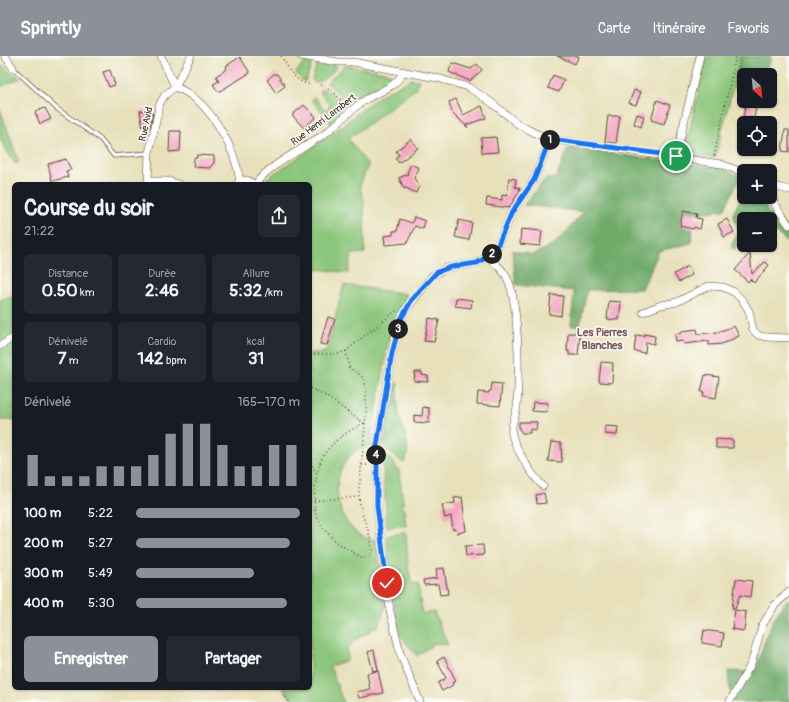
<!DOCTYPE html>
<html lang="fr">
<meta charset="utf-8">
<style>
body{margin:0;font-family:Pangolin,sans-serif;background:#242831;color:#f1f3f6;height:100vh;display:flex;flex-direction:column;font-size:15px;white-space:nowrap}
*{box-sizing:border-box;margin:0}
p{font-size:13px;color:#9ea1a6}
.icon{flex:none;width:22px;height:22px;fill:none;stroke:currentColor;stroke-width:2;stroke-linecap:round;stroke-linejoin:round}
.map{position:relative;flex:1;overflow:hidden}
.panel{position:absolute;left:12px;top:126px;width:300px;height:508px;display:flex;flex-direction:column;background:#171b24;border-radius:6px;box-shadow:0 1px 3px #0004}
.panel>*{flex:none}
.needle{width:26px;rotate:153deg}
.buttons{position:absolute;left:737px;top:12px;display:grid;gap:8px}
.buttons a{display:grid;place-items:center;width:40px;height:40px;border-radius:6px;background:#171b24;box-shadow:0 1px 3px #0004;font-size:20px}
.pin{position:absolute;display:grid;place-items:center;width:34px;height:34px;color:#fff;margin:-17px;border:2px solid #fff;border-radius:50%;box-shadow:0 1px 4px #0007}
.km{position:absolute;width:20px;height:20px;margin:-10px;border-radius:50%;background:#222;color:#fff;font-size:11px;line-height:20px;text-align:center}
.round{display:grid;place-items:center;flex:none;width:42px;height:42px;border-radius:6px;background:#242831}
.summary{display:flex;align-items:center;justify-content:space-between;height:68px;padding:0 12px}
h1{font-size:22px;font-weight:700;line-height:30px}
.stats{display:grid;grid-template-columns:repeat(3,1fr);gap:6px;height:68px;padding:4px 12px}
.stats div{display:grid;align-content:center;border-radius:6px;background:#242831;text-align:center}
.stats b{font-size:17px;font-weight:700}
.stats small{font-size:11px;font-weight:400}
.stats p{font-size:11px}
.chart{height:112px;padding:8px 12px}
.chart p{display:flex;justify-content:space-between}
.chart svg{width:100%;height:72px;margin-top:4px;stroke:#8c9099;stroke-width:6}
.primary-button{display:flex;gap:8px;margin-top:auto;padding:8px 12px}
.primary-button a{flex:1;height:46px;border-radius:6px;background:#8c9099;color:#fff;font-size:16px;font-weight:700;line-height:46px;text-align:center}
.primary-button a+a{background:#242831;color:#f1f3f6}
ul{padding:0 12px;list-style:none;font-size:13px}
li{display:grid;grid-template-columns:64px 48px 1fr;align-items:center;height:30px}
li i{height:10px;border-radius:5px;background:#8c9099}
header{display:flex;align-items:center;gap:24px;box-sizing:border-box;height:56px;padding:0 20px;background:#8c9099;color:#fff}
header strong{font-size:19px}
nav{display:flex;gap:22px;margin-inline-start:auto;font-size:14px}
.map>svg:first-child{display:block}
.green{fill:#8cc67b;stroke:#64784c}
.forest{fill:#71ab6b;stroke:#566a44}
.building{fill:#f3a7c1}
.lines{fill:none;stroke-linecap:round;stroke-linejoin:round}
.lane-casing{stroke:#554535;stroke-width:5}
.street-casing{stroke:#554535;stroke-width:8}
.path{stroke:#554535;stroke-width:1.5;stroke-dasharray:1 3;stroke-linecap:butt}
.lane{stroke:#fff;stroke-width:3.5}
.street{stroke:#fff;stroke-width:7}
.route-casing{stroke:#fff;stroke-width:8}
.route{stroke:#1a73e8;stroke-width:5}
.labels{text-anchor:middle;stroke-width:3;stroke-linejoin:round;paint-order:stroke}
.street-label{font-size:10px;fill:#3b2a1e;stroke:#fdfcf7}
.neighbourhood-label{font-size:11px;font-weight:bold;fill:#7b5657;stroke:#fdfcf7}
</style>
<header>
<strong>Sprintly</strong>
<nav><a>Carte</a><a>Itinéraire</a><a>Favoris</a></nav>
</header>
<div class="map">
<svg width="789" height="646" viewBox="0 0 789 646">
<rect width="100%" height="100%" fill="#fdfcf7"/>
<filter id="ink" filterUnits="userSpaceOnUse"><feTurbulence type="fractalNoise" baseFrequency=".025" numOctaves="2"/><feDisplacementMap in="SourceGraphic" scale="8" xChannelSelector="R" yChannelSelector="G"/><feConvolveMatrix kernelMatrix="1 2 1 2 8 2 1 2 1" color-interpolation-filters="sRGB"/></filter>
<filter id="wash" filterUnits="userSpaceOnUse"><feTurbulence type="fractalNoise" baseFrequency=".012" numOctaves="4" result="noise"/><feDisplacementMap in="SourceGraphic" scale="16" xChannelSelector="R" yChannelSelector="G"/><feGaussianBlur stdDeviation="0.9" result="paint"/><feColorMatrix in="noise" values="0 0 0 0 0 0 0 0 0 0 0 0 0 0 0 0 0 1.4 0 .05"/><feComposite in="paint" operator="in"/></filter>
<g filter="url(#wash)">
<rect width="100%" height="100%" fill="#e7e0ba"/>
<g class="green">
<path d="M707,0H741L715,102L684,98Z"/>
<path d="M304,6L312,8L306,25H303L296,17Z"/>
<path d="M317,8L337,9C334,17 323,25 315,27L312,24Z"/>
<path d="M345,9L390,17L394,21V24L384,30L363,39L347,53L336,35L327,27Z"/>
<path d="M4,10L9,16L21,22L0,31V12Z"/>
<path d="M412,23L419,24L415,33L348,83L368,109L360,130L364,145L365,197L352,198L348,217L310,212V128H264L266,123L327,82L379,40Z"/>
<path d="M323,33C335,37 341,46 342,59L330,69V64L311,44L314,41L325,54L329,52L330,48L319,35Z"/>
<path d="M0,53L19,106L15,108L0,83Z"/>
<path d="M344,229L407,238L389,281L370,390C322,398 330,480 376,484L385,553L378,570L354,585L347,593L348,604L330,610L343,646H294L283,632H310V297L326,296Z"/>
<path d="M14,240V364H0V244Z"/>
<path d="M398,327C398,337 397,349 399,359C403,376 413,389 404,407L383,391L394,329Z"/>
<path d="M382,397L393,406L399,415L406,470L387,471Z"/>
<path d="M406,476L408,511L412,528H418L422,558L434,556L448,589L435,587L417,600L398,576L386,480Z"/>
</g>
<g class="forest">
<path d="M741,0H771L767,19L752,12L748,19H744V28L740,36L735,31Z"/>
<path d="M568,92L721,112L741,120L724,154L699,157L683,155L680,170L693,173L691,187L659,195L642,233L587,234L580,270H571L574,235L516,229L512,194L533,199L557,186L584,156L524,149L545,123L556,122Z"/>
<path d="M744,135V141H761C763,145 764,150 766,153C774,165 789,166 789,183L787,186L770,172V163H744V182L734,194L731,191L738,173L733,158Z"/>
<path d="M789,542V646H733L730,635L728,615L755,616C764,589 769,563 789,542Z"/>
</g>
<g id="blocks">
<g class="building">
<path d="M557,0H579L575,8Z"/>
<path d="M240,1L250,17L218,36L213,28L219,25L216,20L227,13L226,10Z"/>
<path d="M452,7L471,13L477,8L482,14L470,25L449,16Z"/>
<path d="M110,14L115,29L109,31L103,16Z"/>
<path d="M274,18H277L285,30L276,37L267,24Z"/>
<path d="M553,19L564,24L559,36L548,32Z"/>
<path d="M634,34L641,36L636,49L629,47Z"/>
<path d="M456,43L463,59L482,50L486,62L466,69L468,72L452,56L449,46Z"/>
<path d="M657,44L670,49L664,68L651,64Z"/>
<path d="M746,48L756,51L754,62L743,60Z"/>
<path d="M304,49L316,61L304,72L292,59Z"/>
<path d="M45,52L51,63L40,68L35,56Z"/>
<path d="M149,54V58L153,57L150,71L143,72L140,55Z"/>
<path d="M637,58L644,60L641,71L634,68Z"/>
<path d="M608,60H620L616,87L605,86Z"/>
<path d="M785,74H789V96L782,95Z"/>
<path d="M170,75H181L180,95L169,96Z"/>
<path d="M496,81L498,96L482,97L481,82Z"/>
<path d="M411,83L418,92L399,107L395,102L399,99L396,95Z"/>
<path d="M197,99L214,100V107L209,112L193,111L194,102H197Z"/>
<path d="M66,103L71,114L66,115L68,121L52,125L48,108Z"/>
<path d="M411,108L419,112L414,122L419,130L416,137L406,132L404,133L399,122L408,118L407,117Z"/>
<path d="M509,122L516,123L515,131L520,132L519,136L509,152L486,149L487,142L502,144V139L507,140Z"/>
<path d="M683,155L697,158L696,162L702,163L700,173L694,171L693,173L680,170Z"/>
<path d="M414,161L425,165L423,173L415,170L407,187L385,189L384,180L393,179V175H397L400,163L412,167Z"/>
<path d="M727,163L734,176L724,181L718,168Z"/>
<path d="M459,164L472,167L469,184L455,181Z"/>
<path d="M521,173L542,175L540,190L520,188Z"/>
<path d="M750,197L752,218L765,206L769,209L754,227L750,223L748,226L735,214Z"/>
<path d="M688,210L692,219L679,226L674,218Z"/>
<path d="M551,239L563,240L561,260L549,258Z"/>
<path d="M456,242L472,244L471,252L455,250Z"/>
<path d="M609,245L621,246L619,264L607,263Z"/>
<path d="M328,261L335,263L327,289L320,288Z"/>
<path d="M429,262L439,264L434,286L424,285Z"/>
<path d="M734,270L739,280L722,288L709,289V285L684,288L683,285L676,286L675,278L682,277V275L697,273L698,278L718,276Z"/>
<path d="M568,277H580L578,299H569V295H567Z"/>
<path d="M644,278L655,280L654,288L646,286L645,297L634,295L636,279L644,280Z"/>
<path d="M601,306L613,307L612,327L599,326Z"/>
<path d="M415,316H422V319L428,320V326L414,325Z"/>
<path d="M705,319L719,321L716,342L703,340L704,336H701Z"/>
<path d="M492,327L502,328L500,350L477,348L478,336L489,337V335H491Z"/>
<path d="M533,346L548,347L547,356L532,355Z"/>
<path d="M423,351L429,352V367L414,366V359L422,360Z"/>
<path d="M519,366H537L536,374L530,373V377H522L519,373Z"/>
<path d="M605,370L618,371L617,379L605,378Z"/>
<path d="M716,383L733,384V392H716Z"/>
<path d="M551,386L561,387L562,406L548,405Z"/>
<path d="M544,437L546,447L537,448L536,439Z"/>
<path d="M462,441L466,475L457,477L456,473L453,474L451,460L445,462L442,449L455,447L454,442Z"/>
<path d="M483,489L484,499L466,500L465,490Z"/>
<path d="M444,512L448,538L440,539L438,528L424,529L423,524L437,522L436,513Z"/>
<path d="M736,523L752,525L750,541L740,539L735,553L732,552Z"/>
<path d="M735,554L746,556L744,575L732,573Z"/>
<path d="M704,574L724,577L722,590L702,587Z"/>
<path d="M374,594L378,614L373,615L368,596Z"/>
<path d="M444,601L456,625L452,627L453,629L442,635L438,627L446,622L437,605Z"/>
<path d="M378,615L383,637L359,642L357,636L370,633L367,617Z"/>
</g>
</g>
</g>
<g filter="url(#ink)">
<use href="#blocks" fill-opacity="0" stroke="#554535" stroke-width="1"/>
<g class="lines">
<defs>
<path id="lane" d="M13,12L56,52L100,83L114,100L149,97"/>
<g id="street">
<path d="M5,0L13,12"/>
<path d="M161,0L175,31"/>
<path d="M301,0L338,6H353L437,22L468,31L488,44L518,68L535,77L550,83L721,108L744,117"/>
<path d="M175,31C209,43 235,91 240,125L237,128"/>
<path d="M676,100L700,0"/>
<path d="M149,125H168L178,128"/>
<path d="M240,125L247,124L254,128"/>
<path d="M148,128L149,97L160,47L165,39L175,31L191,0"/>
<path d="M256,128C266,110 309,90 327,76C340,66 351,53 365,44C379,35 396,32 403,16"/>
<path d="M770,129L789,134"/>
<path d="M770,141L789,169"/>
<path d="M487,201C494,206 500,211 505,218C520,240 519,323 517,351C516,360 510,369 512,378C514,391 533,421 543,430"/>
<path d="M643,256L661,249L677,246L708,230L723,231L734,236L743,245L749,255L753,274L758,279L765,281L789,282"/>
<path d="M0,290L14,281"/>
<path d="M730,645L751,608L762,570L774,550L789,536"/>
<path d="M420,646L401,600L390,555L377,450V391L392,297L398,272L405,255L432,220L446,212L477,207L487,201L496,193L512,156L534,124L550,83"/>
</g>
</defs>
<use href="#lane" class="lane-casing"/>
<use href="#street" class="street-casing"/>
<g class="path">
<path d="M281,0C288,11 296,29 311,28"/>
<path d="M321,29L336,38L344,50"/>
<path d="M714,100L736,0"/>
<path d="M346,295L349,311C353,315 360,318 363,322C372,337 359,418 359,439C359,458 372,476 372,496L369,501L363,502C350,495 335,487 326,475C323,471 317,464 316,459C312,444 316,410 325,397C335,383 349,375 364,367"/>
<path d="M310,298H338L346,295L398,253"/>
<path d="M310,332L327,341L364,367"/>
<path d="M310,406L317,418"/>
<path d="M362,409H370"/>
<path d="M310,445L358,441"/>
<path d="M278,632L290,646"/>
</g>
<use href="#lane" class="lane"/>
<use href="#street" class="street"/>
</g>
</g>
<g class="lines" filter="url(#ink)">
<defs>
<path id="route" d="M387,527L377,450V390L392,297L401,263L413,242L437,216L451,211L477,207L487,201L496,193L512,156L534,124L550,83L676,100"/>
</defs>
<use href="#route" class="route-casing"/>
<use href="#route" class="route"/>
</g>
<g class="labels">
<g class="street-label">
<text transform="translate(323 63) rotate(-37)" y="4">Rue Henri Lambert</text>
<text transform="translate(145 68) rotate(-78)" y="4">Rue Avid</text>
</g>
<g class="neighbourhood-label">
<text x="602" y="280">Les Pierres<tspan x="602" dy="13">Blanches</tspan></text>
</g>
</g>
</svg>
<div class="buttons">
<a><svg class="needle" viewBox="-14 -14 28 28"><path d="M0-13l5 13h-10z" fill="#e53935"/><path d="M0 13l5-13h-10z" fill="#9ea1a6"/></svg></a>
<a><svg class="icon" aria-label="locate" viewBox="0 0 24 24"><circle cx="12" cy="12" r="6"/><path d="M12 2v4M12 18v4M2 12h4M18 12h4"/></svg></a>
<a>+</a>
<a>−</a>
</div>
<div class="pin" style="left:676px;top:100px;background:#1e9e55"><svg class="icon" aria-label="arrive" viewBox="0 0 24 24"><path d="M6 21V4h12l-3 4 3 4H6"/></svg></div>
<div class="pin" style="left:387px;top:527px;background:#d93025"><svg class="icon" aria-label="check" viewBox="0 0 24 24"><path d="M5 12l5 5 9-10"/></svg></div>
<b class="km" style="left:550px;top:84px">1</b>
<b class="km" style="left:492px;top:198px">2</b>
<b class="km" style="left:398px;top:273px">3</b>
<b class="km" style="left:376px;top:399px">4</b>
<section class="panel">
<div class="summary"><div><h1>Course du soir</h1><p>21:22</p></div><a class="round"><svg class="icon" aria-label="share" viewBox="0 0 24 24"><path d="M12 15V3M7 8l5-5 5 5M5 13v7h14v-7"/></svg></a></div>
<div class="stats">
<div><p>Distance</p><b>0.50<small> km</small></b></div>
<div><p>Durée</p><b>2:46</b></div>
<div><p>Allure</p><b>5:32<small> /km</small></b></div>
</div>
<div class="stats">
<div><p>Dénivelé</p><b>7<small> m</small></b></div>
<div><p>Cardio</p><b>142<small> bpm</small></b></div>
<div><p>kcal</p><b>31</b></div>
</div>
<div class="chart"><p><span>Dénivelé</span>165–170 m</p>
<svg viewBox="0 0 160 44" preserveAspectRatio="none"><path d="M5 44V25M15 44V38M25 44V38M35 44V38M45 44V32M55 44V32M65 44V32M75 44V25M85 44V12M95 44V6M105 44V6M115 44V19M125 44V32M135 44V32M145 44V19M155 44V19"/></svg>
</div>
<ul>
<li><b>100 m</b>5:22<i style="width:100%"></i></li>
<li><b>200 m</b>5:27<i style="width:94%"></i></li>
<li><b>300 m</b>5:49<i style="width:72%"></i></li>
<li><b>400 m</b>5:30<i style="width:92%"></i></li>
</ul>
<div class="primary-button"><a>Enregistrer</a><a>Partager</a></div>
</section>
</div>
